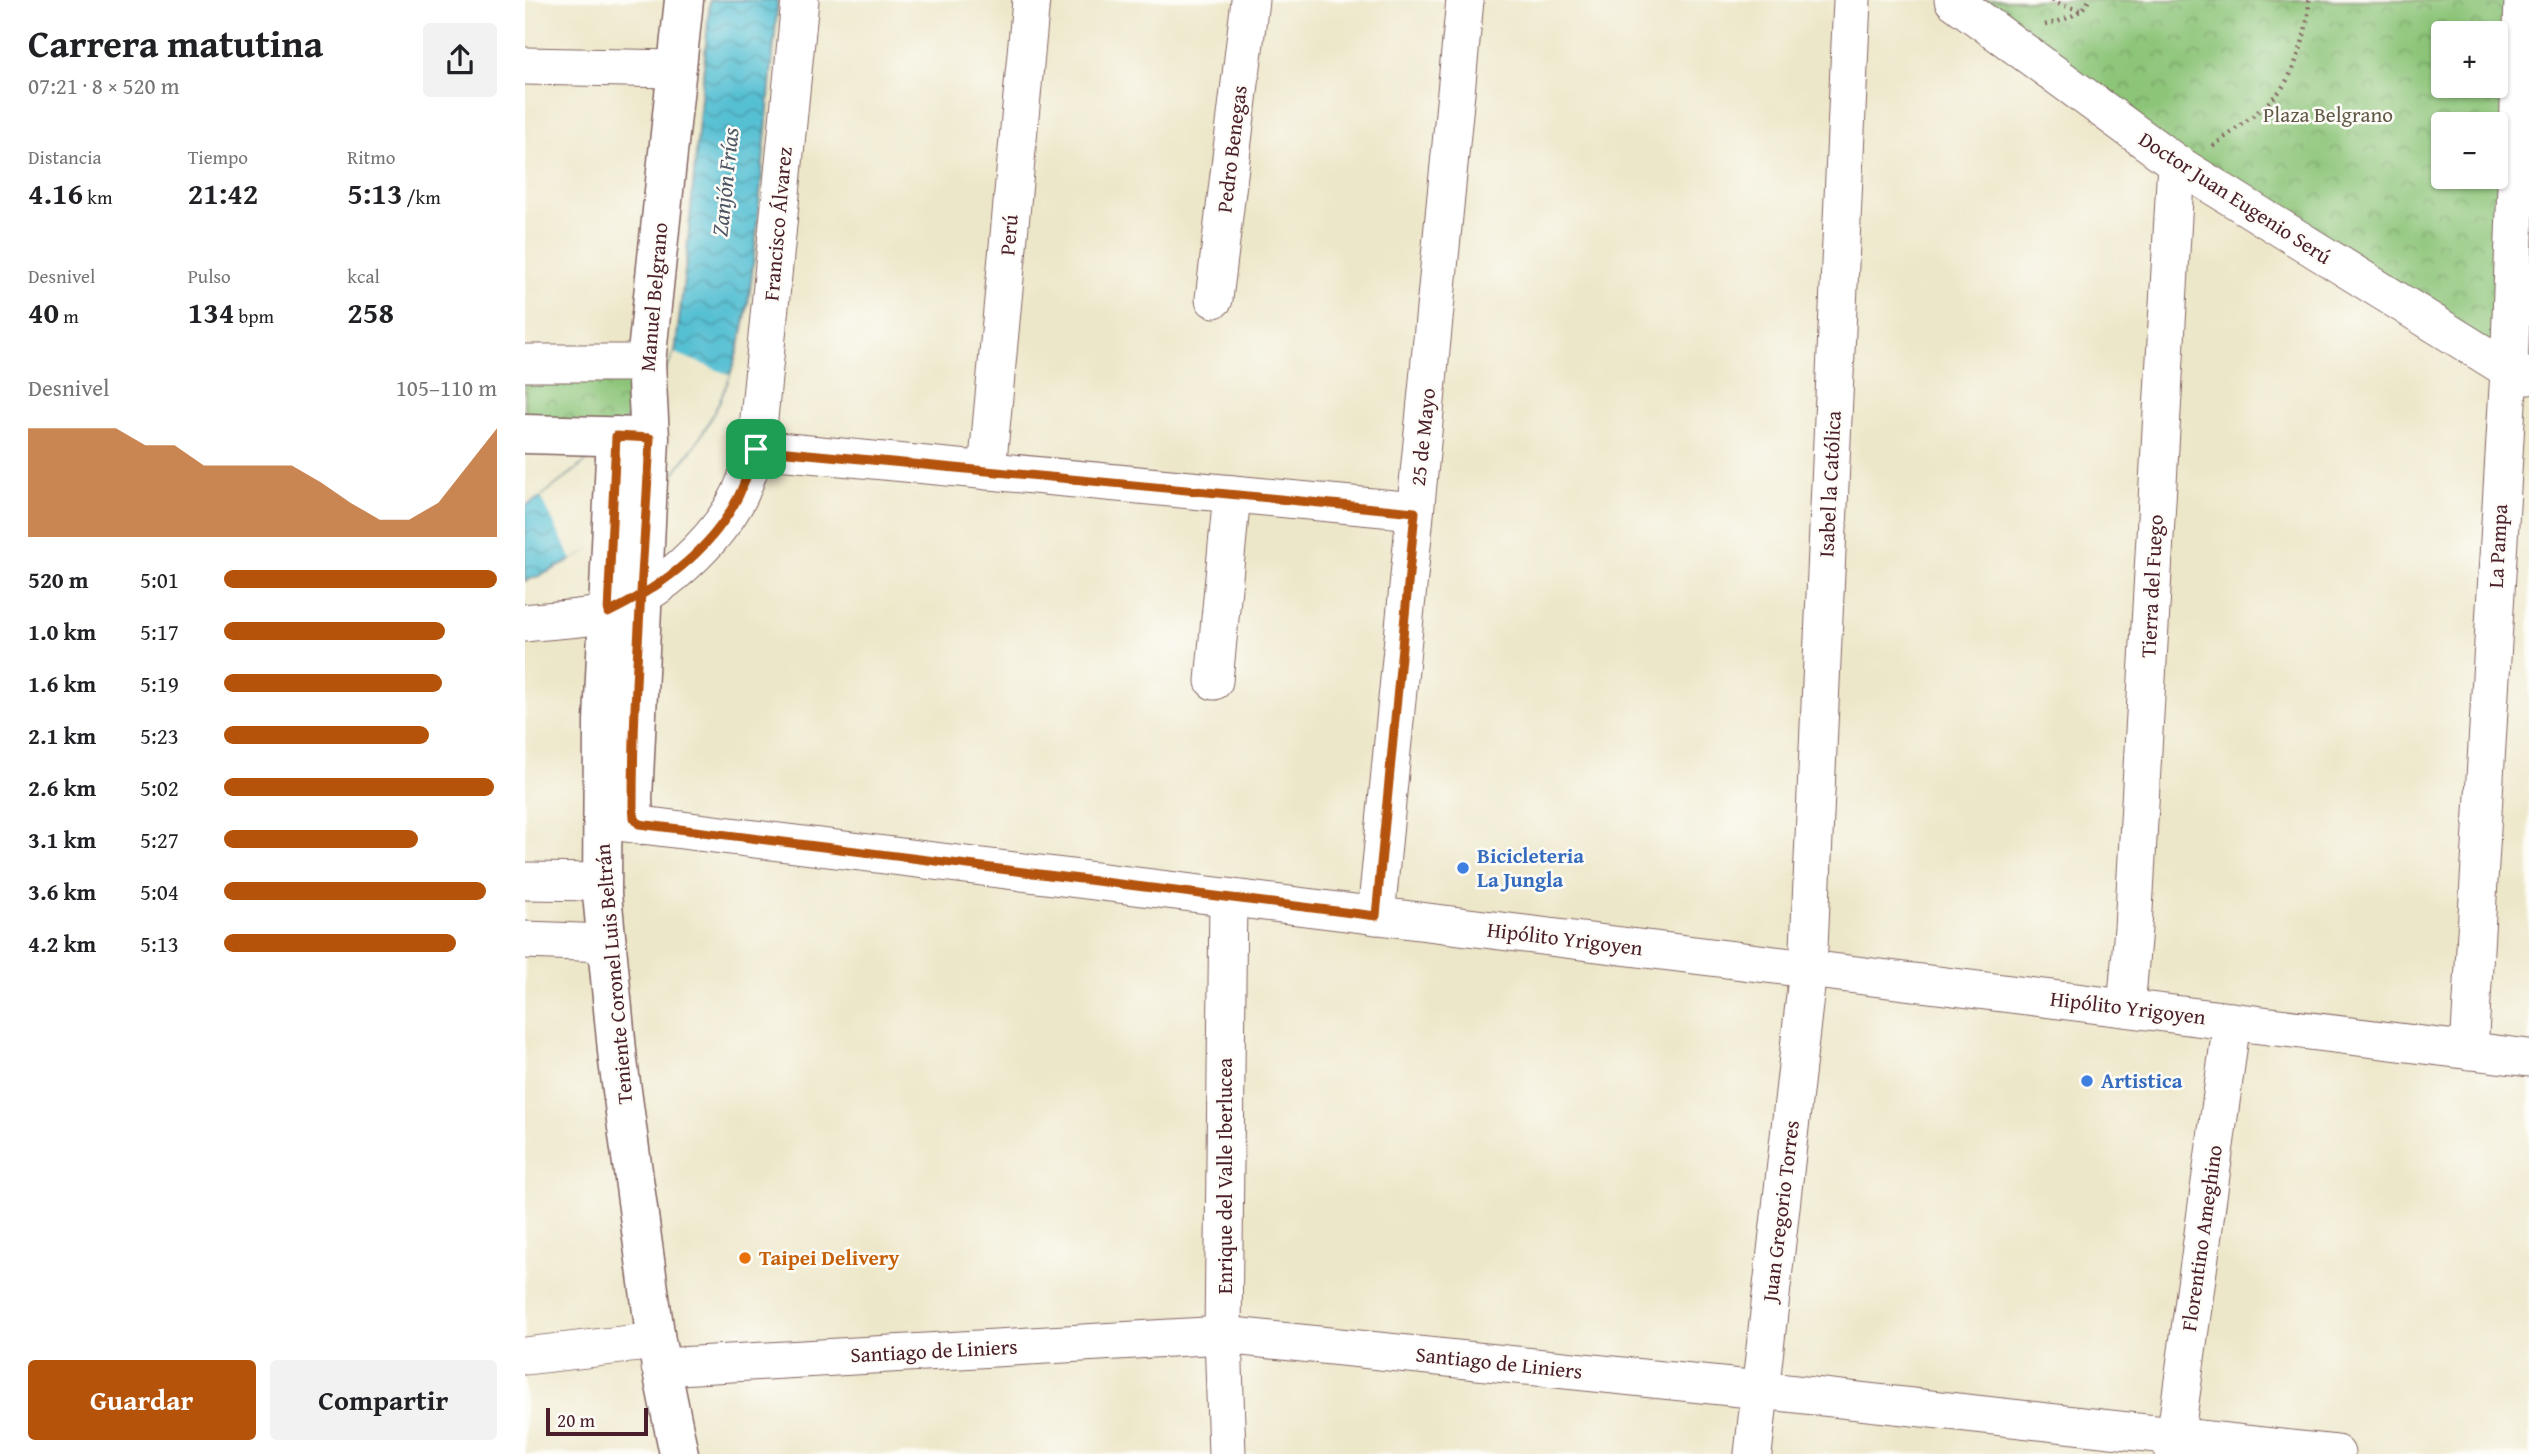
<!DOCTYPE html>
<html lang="es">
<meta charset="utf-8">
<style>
body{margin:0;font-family:"Gentium Book Plus",serif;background:#f2f2f2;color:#202124;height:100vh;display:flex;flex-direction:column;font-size:26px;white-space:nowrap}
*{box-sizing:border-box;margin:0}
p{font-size:23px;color:#757577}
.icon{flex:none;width:38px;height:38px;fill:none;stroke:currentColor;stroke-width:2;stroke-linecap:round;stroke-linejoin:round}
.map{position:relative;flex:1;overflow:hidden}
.side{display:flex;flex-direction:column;background:#fff;width:525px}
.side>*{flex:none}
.fabs{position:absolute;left:1906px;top:21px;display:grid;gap:14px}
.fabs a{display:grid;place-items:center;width:77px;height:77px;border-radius:7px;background:#fff;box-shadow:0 2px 5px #0004;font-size:35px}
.scale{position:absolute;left:21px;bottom:18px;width:102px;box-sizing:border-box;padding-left:7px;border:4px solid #4a1f2b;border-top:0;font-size:19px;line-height:24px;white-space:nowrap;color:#4a1f2b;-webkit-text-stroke:5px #fdfcf7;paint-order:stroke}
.pin{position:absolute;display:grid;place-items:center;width:60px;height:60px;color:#fff;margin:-30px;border-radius:14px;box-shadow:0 4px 10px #0006}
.round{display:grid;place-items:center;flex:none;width:74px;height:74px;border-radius:7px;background:#f2f2f2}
.summary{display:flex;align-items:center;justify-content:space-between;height:119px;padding:0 28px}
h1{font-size:38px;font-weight:800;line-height:52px}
.metrics{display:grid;grid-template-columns:repeat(3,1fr);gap:10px;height:119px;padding:7px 28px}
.metrics div{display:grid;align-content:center}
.metrics b{font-size:30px;font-weight:800}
.metrics small{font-size:19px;font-weight:400}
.metrics p{font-size:19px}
.chart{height:196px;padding:14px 28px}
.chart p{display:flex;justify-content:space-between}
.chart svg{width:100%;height:126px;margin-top:7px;fill:#b45309;opacity:.7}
.action{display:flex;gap:14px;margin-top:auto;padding:14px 28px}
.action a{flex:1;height:80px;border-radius:7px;background:#b45309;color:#fff;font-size:28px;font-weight:800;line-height:80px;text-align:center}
.action a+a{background:#f2f2f2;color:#202124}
ul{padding:0 28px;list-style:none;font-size:23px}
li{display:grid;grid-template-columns:112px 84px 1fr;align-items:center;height:52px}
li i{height:18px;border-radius:9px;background:#b45309}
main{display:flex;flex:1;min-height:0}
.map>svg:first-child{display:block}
.park{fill:url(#park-crowns);stroke:#6b7252;stroke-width:2;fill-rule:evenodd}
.water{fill:url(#water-waves);stroke:#50707f;stroke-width:2}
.pier{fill:#ede7c9}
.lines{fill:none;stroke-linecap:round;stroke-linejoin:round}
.minor-casing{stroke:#836562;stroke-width:39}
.major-casing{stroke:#836562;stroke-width:41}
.path{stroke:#836562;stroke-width:4.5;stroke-dasharray:2 5;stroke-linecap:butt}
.minor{stroke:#fff;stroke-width:37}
.major{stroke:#fff;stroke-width:38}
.route-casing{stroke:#fff;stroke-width:14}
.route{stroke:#b45309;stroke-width:9}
.shop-dot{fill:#3f7fe0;stroke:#fdfcf7;stroke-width:2.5}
.food-dot{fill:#e8710a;stroke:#fdfcf7;stroke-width:2.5}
.labels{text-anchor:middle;stroke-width:5;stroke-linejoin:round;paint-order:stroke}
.park-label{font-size:21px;fill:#615946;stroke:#fdfcf7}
.street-label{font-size:21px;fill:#4a1f2b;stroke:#fdfcf7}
.shop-label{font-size:21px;font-weight:bold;fill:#366cbe;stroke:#fdfcf7;text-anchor:start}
.food-label{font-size:21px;font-weight:bold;fill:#c56008;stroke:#fdfcf7;text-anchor:start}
.water-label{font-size:23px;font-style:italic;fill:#4f5766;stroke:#fdfcf7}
</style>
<main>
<section class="side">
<div class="summary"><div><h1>Carrera matutina</h1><p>07:21 · 8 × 520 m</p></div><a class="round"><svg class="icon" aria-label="share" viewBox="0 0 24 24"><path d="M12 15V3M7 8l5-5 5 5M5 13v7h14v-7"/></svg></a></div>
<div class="metrics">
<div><p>Distancia</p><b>4.16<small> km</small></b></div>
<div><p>Tiempo</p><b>21:42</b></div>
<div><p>Ritmo</p><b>5:13<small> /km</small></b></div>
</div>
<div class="metrics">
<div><p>Desnivel</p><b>40<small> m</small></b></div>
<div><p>Pulso</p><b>134<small> bpm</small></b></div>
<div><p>kcal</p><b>258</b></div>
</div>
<div class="chart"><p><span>Desnivel</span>105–110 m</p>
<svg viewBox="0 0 160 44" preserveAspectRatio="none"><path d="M0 44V6L10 6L20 6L30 6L40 12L50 12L60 19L70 19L80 19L90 19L100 25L110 32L120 38L130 38L140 32L150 19L160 6V44z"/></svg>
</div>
<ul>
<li><b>520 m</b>5:01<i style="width:100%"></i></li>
<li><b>1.0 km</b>5:17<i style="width:81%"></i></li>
<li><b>1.6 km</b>5:19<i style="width:80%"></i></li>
<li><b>2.1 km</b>5:23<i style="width:75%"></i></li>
<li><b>2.6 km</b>5:02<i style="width:99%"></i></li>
<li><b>3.1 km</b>5:27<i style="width:71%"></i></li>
<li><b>3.6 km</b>5:04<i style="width:96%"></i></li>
<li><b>4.2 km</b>5:13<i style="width:85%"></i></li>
</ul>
<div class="action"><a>Guardar</a><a>Compartir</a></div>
</section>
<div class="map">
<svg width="2004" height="1454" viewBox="0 0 2004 1454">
<defs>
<pattern id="park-crowns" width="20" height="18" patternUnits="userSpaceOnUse" patternTransform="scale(1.75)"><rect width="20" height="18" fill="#8cc478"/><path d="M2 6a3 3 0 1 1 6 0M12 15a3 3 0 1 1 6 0" fill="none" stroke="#749f63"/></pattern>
<pattern id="water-waves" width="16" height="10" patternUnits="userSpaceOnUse" patternTransform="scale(1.75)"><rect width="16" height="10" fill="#57c0d3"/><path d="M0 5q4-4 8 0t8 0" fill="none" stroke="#4a9bab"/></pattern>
</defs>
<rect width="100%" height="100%" fill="#fdfcf7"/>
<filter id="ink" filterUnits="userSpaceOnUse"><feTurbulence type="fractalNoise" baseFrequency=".0143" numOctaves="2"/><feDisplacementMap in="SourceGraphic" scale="14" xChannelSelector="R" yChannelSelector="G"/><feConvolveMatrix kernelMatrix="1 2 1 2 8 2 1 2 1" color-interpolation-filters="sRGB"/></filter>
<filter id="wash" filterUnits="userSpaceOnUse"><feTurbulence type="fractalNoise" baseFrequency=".00686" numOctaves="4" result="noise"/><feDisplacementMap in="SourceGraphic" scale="28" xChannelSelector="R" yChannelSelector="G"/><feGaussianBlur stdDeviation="1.57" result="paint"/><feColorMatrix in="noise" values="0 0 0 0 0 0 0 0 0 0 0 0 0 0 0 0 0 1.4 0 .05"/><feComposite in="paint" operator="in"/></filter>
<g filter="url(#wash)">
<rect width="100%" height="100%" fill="#ede7c9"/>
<g class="park">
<path d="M1442,0H1991L1978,356L1663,163ZM1918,33H1970V86H1918ZM1918,124H1970V177H1918Z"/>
<path d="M0,363H121L125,438L0,434Z"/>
</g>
<path class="water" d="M185,0H253C247,65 241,130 235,195C229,258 225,324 202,383C182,436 146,482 103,518C72,545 40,568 0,581V506L16,497L76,450L138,376L150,353L161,263Z"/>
<path class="pier" d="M150,353L205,375L188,413L172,441L133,493L75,543L47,560L16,497L57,466L92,433L138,376Z"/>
</g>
<g filter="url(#ink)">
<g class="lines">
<defs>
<g id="minor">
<path d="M1428,0L1651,163L1984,370L2003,376"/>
<path d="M0,66L151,69"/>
<path d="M689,299L725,0"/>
<path d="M0,363H121"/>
<path d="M231,449L890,511"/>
<path d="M462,471L506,0"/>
<path d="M0,623C22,620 67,619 85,612C135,593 191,542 215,494C221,480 226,464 231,449L275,0"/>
<path d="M689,681L707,494"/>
<path d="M84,821L2004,1058"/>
<path d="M0,881L77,882"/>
<path d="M851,916L940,0"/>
<path d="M0,940L82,943"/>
<path d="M1601,1008L1608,928L1651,163"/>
<path d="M1944,1051L1984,370L1998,0"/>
<path d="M0,1356L131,1341"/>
<path d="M135,1367L698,1335L1235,1390L1811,1454"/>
<path d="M702,1454L698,1335L703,897"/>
<path d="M1228,1454L1283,969L1327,0"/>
<path d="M1648,1454L1707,1021"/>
</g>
<g id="major">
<path d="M0,434L115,437"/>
<path d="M91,436L78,721L77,894L93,1061L131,1341L154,1454"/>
<path d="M116,825L109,818L108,799L125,438L121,363L159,0"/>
</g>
</defs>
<use href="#minor" class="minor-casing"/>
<use href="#major" class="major-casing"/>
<g class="path">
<path d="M1527,0L1535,5L1556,10"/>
<path d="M1520,25C1536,21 1555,16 1564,0"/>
<path d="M1688,146C1709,130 1731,115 1749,97C1770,78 1784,28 1784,0"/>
</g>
<use href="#minor" class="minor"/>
<use href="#major" class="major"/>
</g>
</g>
<g class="lines" filter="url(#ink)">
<defs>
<path id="route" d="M231,449C226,464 221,480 214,495C188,549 136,587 83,613L91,436L125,438C119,560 108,683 108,806L109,818L114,824L851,916L890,512L231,449"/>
</defs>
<use href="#route" class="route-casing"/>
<use href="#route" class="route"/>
</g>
<g class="shop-dot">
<circle cx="938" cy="868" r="7"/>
<circle cx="1562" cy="1081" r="7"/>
</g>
<circle class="food-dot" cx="220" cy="1258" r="7"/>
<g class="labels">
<g class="park-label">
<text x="1803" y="122">Plaza Belgrano</text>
</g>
<g class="street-label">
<text transform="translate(707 149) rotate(-83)" y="7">Pedro Benegas</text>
<text transform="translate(1710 198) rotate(33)" y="7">Doctor Juan Eugenio Serú</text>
<text transform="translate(253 224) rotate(-85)" y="7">Francisco Álvarez</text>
<text transform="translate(484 235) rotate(-85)" y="7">Perú</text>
<text transform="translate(129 297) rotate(-85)" y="7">Manuel Belgrano</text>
<text transform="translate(898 437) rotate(-84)" y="7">25 de Mayo</text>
<text transform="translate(1305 484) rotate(-87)" y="7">Isabel la Católica</text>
<text transform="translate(1973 546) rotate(-87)" y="7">La Pampa</text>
<text transform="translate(1627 586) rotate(-87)" y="7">Tierra del Fuego</text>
<text transform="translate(1040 939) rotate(7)" y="7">Hipólito Yrigoyen</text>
<text transform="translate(89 974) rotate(-95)" y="7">Teniente Coronel Luis Beltrán</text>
<text transform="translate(1603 1008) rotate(7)" y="7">Hipólito Yrigoyen</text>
<text transform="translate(700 1176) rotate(-90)" y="7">Enrique del Valle Iberlucea</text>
<text transform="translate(1256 1211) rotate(-83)" y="7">Juan Gregorio Torres</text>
<text transform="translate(1677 1238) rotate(-82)" y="7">Florentino Ameghino</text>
<text transform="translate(409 1351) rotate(-3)" y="7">Santiago de Liniers</text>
<text transform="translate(974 1363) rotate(6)" y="7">Santiago de Liniers</text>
</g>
<g class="shop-label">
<text x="952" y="863">Bicicleteria<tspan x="952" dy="24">La Jungla</tspan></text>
<text x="1576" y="1088">Artistica</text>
</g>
<g class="food-label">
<text x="234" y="1265">Taipei Delivery</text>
</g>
<g class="water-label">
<text transform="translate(200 182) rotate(-84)" y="8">Zanjón Frías</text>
</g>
</g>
</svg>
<div class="fabs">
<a>+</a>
<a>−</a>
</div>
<div class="scale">20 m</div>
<div class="pin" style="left:231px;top:449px;background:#1e9e55"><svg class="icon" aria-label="arrive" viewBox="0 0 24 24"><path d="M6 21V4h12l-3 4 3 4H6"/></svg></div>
</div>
</main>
